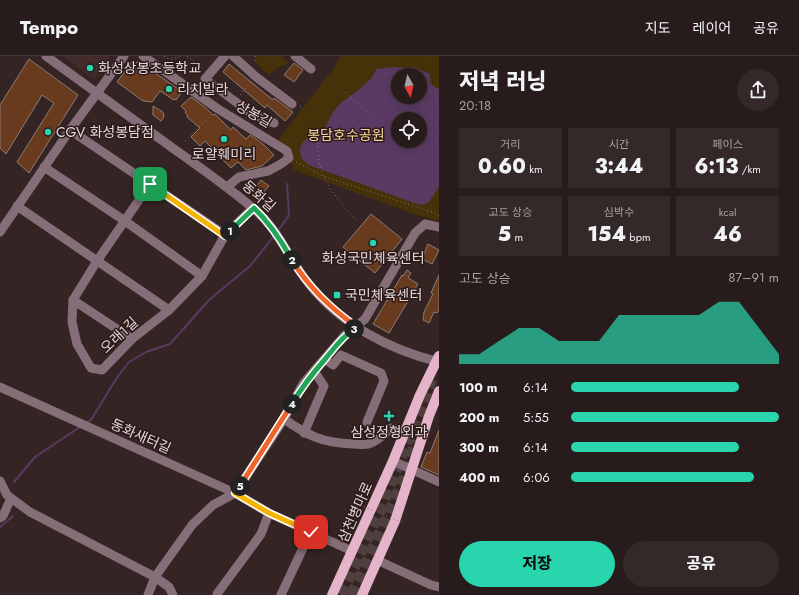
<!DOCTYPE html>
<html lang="ko">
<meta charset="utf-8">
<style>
body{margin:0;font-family:Jost,"Noto Sans KR",sans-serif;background:#342828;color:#f1f3f6;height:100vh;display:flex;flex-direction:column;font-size:15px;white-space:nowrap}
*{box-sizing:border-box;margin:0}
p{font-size:13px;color:#a5a1a3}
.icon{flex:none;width:22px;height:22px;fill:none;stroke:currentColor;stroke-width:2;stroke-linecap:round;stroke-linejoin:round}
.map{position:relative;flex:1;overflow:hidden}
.details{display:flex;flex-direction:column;background:#281b1b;width:360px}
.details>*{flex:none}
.needle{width:26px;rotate:172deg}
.controls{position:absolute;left:391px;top:12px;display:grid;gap:8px}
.controls a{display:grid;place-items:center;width:36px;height:36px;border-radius:50%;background:#281b1b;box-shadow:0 2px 10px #0003,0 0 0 1px #44393a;font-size:20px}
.pin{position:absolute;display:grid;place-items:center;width:34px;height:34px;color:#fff;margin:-17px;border-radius:8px;box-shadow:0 2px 6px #0006}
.km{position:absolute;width:20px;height:20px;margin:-10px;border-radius:50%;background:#222;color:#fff;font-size:11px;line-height:20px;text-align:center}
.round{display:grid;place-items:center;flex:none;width:42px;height:42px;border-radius:21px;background:#342828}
.summary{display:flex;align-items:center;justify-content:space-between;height:68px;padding:0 20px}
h1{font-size:22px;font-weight:800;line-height:30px}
.figures{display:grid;grid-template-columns:repeat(3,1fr);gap:6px;height:68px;padding:4px 20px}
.figures div{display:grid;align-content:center;border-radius:0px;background:#342828;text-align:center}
.figures b{font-size:20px;font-weight:800}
.figures small{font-size:11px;font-weight:400}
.figures p{font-size:11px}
.chart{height:112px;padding:8px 20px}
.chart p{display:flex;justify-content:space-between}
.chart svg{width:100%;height:72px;margin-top:4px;fill:#28d5ad;opacity:.7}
.action{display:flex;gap:8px;margin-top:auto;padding:8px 20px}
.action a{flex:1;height:46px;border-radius:24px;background:#28d5ad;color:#111;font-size:16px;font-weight:800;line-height:46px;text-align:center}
.action a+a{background:#342828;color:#f1f3f6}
ul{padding:0 20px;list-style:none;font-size:13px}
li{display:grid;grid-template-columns:64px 48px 1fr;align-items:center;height:30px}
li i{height:10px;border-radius:5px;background:#28d5ad}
header{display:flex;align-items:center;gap:24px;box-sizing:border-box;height:56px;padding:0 20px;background:#281b1b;border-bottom:1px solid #44393a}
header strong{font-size:19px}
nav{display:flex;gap:22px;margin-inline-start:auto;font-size:14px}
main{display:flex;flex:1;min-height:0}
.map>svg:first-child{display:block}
.built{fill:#432b2b}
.green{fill:#463208;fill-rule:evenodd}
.water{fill:#5a3a63;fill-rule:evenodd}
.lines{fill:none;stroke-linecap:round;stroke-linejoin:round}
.stream{stroke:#5a3a63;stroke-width:2}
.building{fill:#683b1f;stroke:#8d7b72}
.major-tunnel{stroke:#4f3f3f;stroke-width:10;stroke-dasharray:10 5;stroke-linecap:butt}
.path{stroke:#867777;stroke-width:1;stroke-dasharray:1 3;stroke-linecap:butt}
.minor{stroke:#866e79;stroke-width:9}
.major{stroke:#e5b3ca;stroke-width:10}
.path-bridge{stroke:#867777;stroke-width:1;stroke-dasharray:1 3;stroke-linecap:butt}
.split-1-casing{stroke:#fff;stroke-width:8}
.split-2-casing{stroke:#fff;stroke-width:8}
.split-3-casing{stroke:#fff;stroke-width:8}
.split-4-casing{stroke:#fff;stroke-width:8}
.split-5-casing{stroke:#fff;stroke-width:8}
.split-6-casing{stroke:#fff;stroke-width:8}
.split-1{stroke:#f5b400;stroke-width:5}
.split-2{stroke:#22a559;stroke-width:5}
.split-3{stroke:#f0652b;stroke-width:5}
.split-4{stroke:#22a559;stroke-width:5}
.split-5{stroke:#f0652b;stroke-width:5}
.split-6{stroke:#f5b400;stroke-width:5}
.poi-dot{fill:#28d5ad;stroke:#2b1a1a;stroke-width:1.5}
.labels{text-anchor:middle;stroke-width:3;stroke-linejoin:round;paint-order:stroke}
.poi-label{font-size:14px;fill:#e3d7d6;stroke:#2b1a1a;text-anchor:start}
.street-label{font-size:14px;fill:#e3d7d6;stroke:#2b1a1a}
.park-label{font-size:14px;fill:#f9d79b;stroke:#2b1a1a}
</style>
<header>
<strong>Tempo</strong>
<nav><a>지도</a><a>레이어</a><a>공유</a></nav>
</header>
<main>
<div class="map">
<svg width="439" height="539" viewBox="0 0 439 539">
<rect width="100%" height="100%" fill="#352424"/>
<path class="built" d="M63,0H110L94,23Z"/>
<g class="green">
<path d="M255,0H281L289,7L276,12L270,19C263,14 256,9 255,0Z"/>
<path d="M341,0H439V165L420,160L294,114L287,95L276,87L334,12ZM398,19H420V41H398ZM398,63H420V85H398Z"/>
</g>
<path class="water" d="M394,11L416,12L430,18C429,26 431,30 439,33V131L429,146L423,149L414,147L309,109L301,102L300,92L303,86L310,80L322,76C329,67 331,56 339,49C349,39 373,27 376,13ZM398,19H420V41H398ZM398,63H420V85H398Z"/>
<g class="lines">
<g class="stream">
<path d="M278,175L289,159L287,128"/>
<path d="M87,366L91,364L116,323L129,306L146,296L170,288L209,244L250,210L274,180"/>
<path d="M14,426L35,401L80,371"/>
<path d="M0,471L13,460"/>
</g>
</g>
<g class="building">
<path d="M29,3L78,39L29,117L17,106L54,47L42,39L6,98L0,92V49Z"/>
<path d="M138,5L181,35L180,37H181L176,44L175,43L174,44L160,35L152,46L143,45L117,26L132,6L135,8Z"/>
<path d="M294,7L303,14L294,26L284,19Z"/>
<path d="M229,8L273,44L274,42L293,56L285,65L267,49L265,52L223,16Z"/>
<path d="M191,41L206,52L213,59L214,58L216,59L231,74L233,71L246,83L250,79L263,88L274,99L262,110L246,114L238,106L231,112L205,85L200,90L191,81L200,72L187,61L188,60L185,56L186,55L181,50Z"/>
<path d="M153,50L163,56L164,61L161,65L153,59Z"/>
<path d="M261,124L269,130L259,141L252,135L256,128L257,129Z"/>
<path d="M371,158L402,183L375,217L343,191Z"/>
<path d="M428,188L439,194L432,208L422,203Z"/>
<path d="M407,214L411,217L408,222L418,228L389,277L373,268L402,219L403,220Z"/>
<path d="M439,219V254L437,257L434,256L429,267L423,264L424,256L433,238L431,237Z"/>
<path d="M439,374V419L421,411L427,396L430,397Z"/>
</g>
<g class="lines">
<g class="major-tunnel">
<path d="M342,539L381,455L432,324"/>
<path d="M351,539L402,426L416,384"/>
</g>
<g class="path">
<path d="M164,0C169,4 174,4 180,0"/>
<path d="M187,0L202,12"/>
<path d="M255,0V8"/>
<path d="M345,36L370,59"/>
<path d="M240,39L251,26"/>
<path d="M300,50L304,51"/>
<path d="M318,75C318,89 317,106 323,119C330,136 345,152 357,165"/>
<path d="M185,85L211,59"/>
<path d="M296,106L323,120L435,157L439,160"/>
</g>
<g class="minor">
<path d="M46,0C88,31 131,62 174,93C201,112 228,131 254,153C280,175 288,202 309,228C340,268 390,294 439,306"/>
<path d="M143,0L218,53L287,95L289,102L281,108L268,115L239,121L227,131"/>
<path d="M225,0L205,23L252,58L274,67"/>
<path d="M233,0L255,20L292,48"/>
<path d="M295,0L311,13"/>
<path d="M70,74L225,179"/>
<path d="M44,111L125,165L202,220"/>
<path d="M150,128L97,205L73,244L72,266L77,288L91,312L102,314L132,283L169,254L202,220L225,179L253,152"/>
<path d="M17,150L169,254"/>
<path d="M0,176L70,74L124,0"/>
<path d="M73,244L132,283"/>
<path d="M325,303L333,309L341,299L381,317L384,325L367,366"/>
<path d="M0,331L235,437L269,457L352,495"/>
<path d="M284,363C308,380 323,387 353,388C357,388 364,389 368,388C377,386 384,378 391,372L405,376"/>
<path d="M304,377L324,330L314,315"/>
<path d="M393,405L439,426"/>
<path d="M0,425L7,439L30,456L155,521L169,531L173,539"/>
<path d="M0,462L3,460L11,442"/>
<path d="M377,504L431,529L439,531"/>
<path d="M217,538L261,478L269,457"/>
<path d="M148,539L155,521L192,469L213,449L235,437L284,363L303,328L314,315L345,279L365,263L415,177L425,168L439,171"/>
<path d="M281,539L311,475"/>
</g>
<g class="major">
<path d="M332,539L393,405L420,339L439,300"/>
<path d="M362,539L395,465L429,360L439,335"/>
</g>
<path class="path-bridge" d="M364,451L404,467"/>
</g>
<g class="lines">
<defs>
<path id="split-1" d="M150,128L225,180L230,175"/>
<path id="split-2" d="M230,175L254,152C270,167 281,184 292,204"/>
<path id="split-3" d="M292,204C309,232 330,252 357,271L354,273"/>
<path id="split-4" d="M292,348C303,329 312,318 326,302C335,291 342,281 354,273"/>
<path id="split-5" d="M240,430L292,348"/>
<path id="split-6" d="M240,430L235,437L269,457L311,476"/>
</defs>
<use href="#split-1" class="split-1-casing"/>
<use href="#split-2" class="split-2-casing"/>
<use href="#split-3" class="split-3-casing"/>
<use href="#split-4" class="split-4-casing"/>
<use href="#split-5" class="split-5-casing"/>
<use href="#split-6" class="split-6-casing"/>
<use href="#split-1" class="split-1"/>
<use href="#split-2" class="split-2"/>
<use href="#split-3" class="split-3"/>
<use href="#split-4" class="split-4"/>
<use href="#split-5" class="split-5"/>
<use href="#split-6" class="split-6"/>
</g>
<g class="poi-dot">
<circle cx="90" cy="12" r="4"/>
<circle cx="169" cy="33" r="4"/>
<circle cx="48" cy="76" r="4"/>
<circle cx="224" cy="83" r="4"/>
<circle cx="373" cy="187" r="4"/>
<rect x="333" y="235" width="8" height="8" rx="2"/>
<path d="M387 354h4v4h4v4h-4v4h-4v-4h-4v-4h4z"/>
</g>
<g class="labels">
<g class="poi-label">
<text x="98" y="17">화성상봉초등학교</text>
<text x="177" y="38">리치빌라</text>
<text x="56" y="81">CGV 화성봉담점</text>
<text x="224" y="103" text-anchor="middle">로얄훼미리</text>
<text x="373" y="207" text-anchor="middle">화성국민체육센터</text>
<text x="345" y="244">국민체육센터</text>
<text x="389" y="381" text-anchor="middle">삼성정형외과</text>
</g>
<g class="street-label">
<text transform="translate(254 58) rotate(30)" y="5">상봉길</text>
<text transform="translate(259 140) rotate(41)" y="5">동화길</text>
<text transform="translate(119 279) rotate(-43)" y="5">오래1길</text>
<text transform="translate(141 380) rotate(24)" y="5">동화새터길</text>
<text transform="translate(355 456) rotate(-66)" y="5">삼천병마로</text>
</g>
<g class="park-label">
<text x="346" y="84">봉담호수공원</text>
</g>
</g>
</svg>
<div class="controls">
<a><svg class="needle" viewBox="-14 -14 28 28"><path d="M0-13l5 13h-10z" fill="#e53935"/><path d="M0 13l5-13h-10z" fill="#a5a1a3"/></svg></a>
<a><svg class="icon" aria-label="locate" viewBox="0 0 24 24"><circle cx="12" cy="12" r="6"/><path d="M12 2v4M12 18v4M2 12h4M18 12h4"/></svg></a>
</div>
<div class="pin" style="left:150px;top:128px;background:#1e9e55"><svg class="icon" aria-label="arrive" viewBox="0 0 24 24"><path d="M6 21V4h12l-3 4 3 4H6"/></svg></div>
<div class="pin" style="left:311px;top:476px;background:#d93025"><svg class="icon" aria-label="check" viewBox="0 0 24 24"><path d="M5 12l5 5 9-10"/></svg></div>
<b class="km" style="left:230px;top:175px">1</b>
<b class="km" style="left:292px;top:204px">2</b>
<b class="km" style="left:354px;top:273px">3</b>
<b class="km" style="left:292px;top:348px">4</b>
<b class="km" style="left:240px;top:430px">5</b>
</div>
<section class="details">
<div class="summary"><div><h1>저녁 러닝</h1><p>20:18</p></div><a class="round"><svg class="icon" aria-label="share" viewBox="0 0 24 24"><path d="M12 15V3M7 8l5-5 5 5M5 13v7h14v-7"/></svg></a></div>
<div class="figures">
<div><p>거리</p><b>0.60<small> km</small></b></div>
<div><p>시간</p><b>3:44</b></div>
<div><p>페이스</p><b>6:13<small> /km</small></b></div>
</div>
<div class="figures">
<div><p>고도 상승</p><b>5<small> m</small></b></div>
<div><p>심박수</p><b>154<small> bpm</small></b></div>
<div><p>kcal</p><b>46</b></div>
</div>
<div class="chart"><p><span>고도 상승</span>87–91 m</p>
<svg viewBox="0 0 160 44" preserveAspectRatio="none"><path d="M0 44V38L10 38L20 30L30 22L40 22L50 30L60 30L70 30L80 14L90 14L100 14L110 14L120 14L130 6L140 6L150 22L160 38V44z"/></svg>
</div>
<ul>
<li><b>100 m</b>6:14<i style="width:81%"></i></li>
<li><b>200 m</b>5:55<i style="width:100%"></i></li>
<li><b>300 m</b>6:14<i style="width:81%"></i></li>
<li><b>400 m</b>6:06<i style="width:88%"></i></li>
</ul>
<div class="action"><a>저장</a><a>공유</a></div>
</section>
</main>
